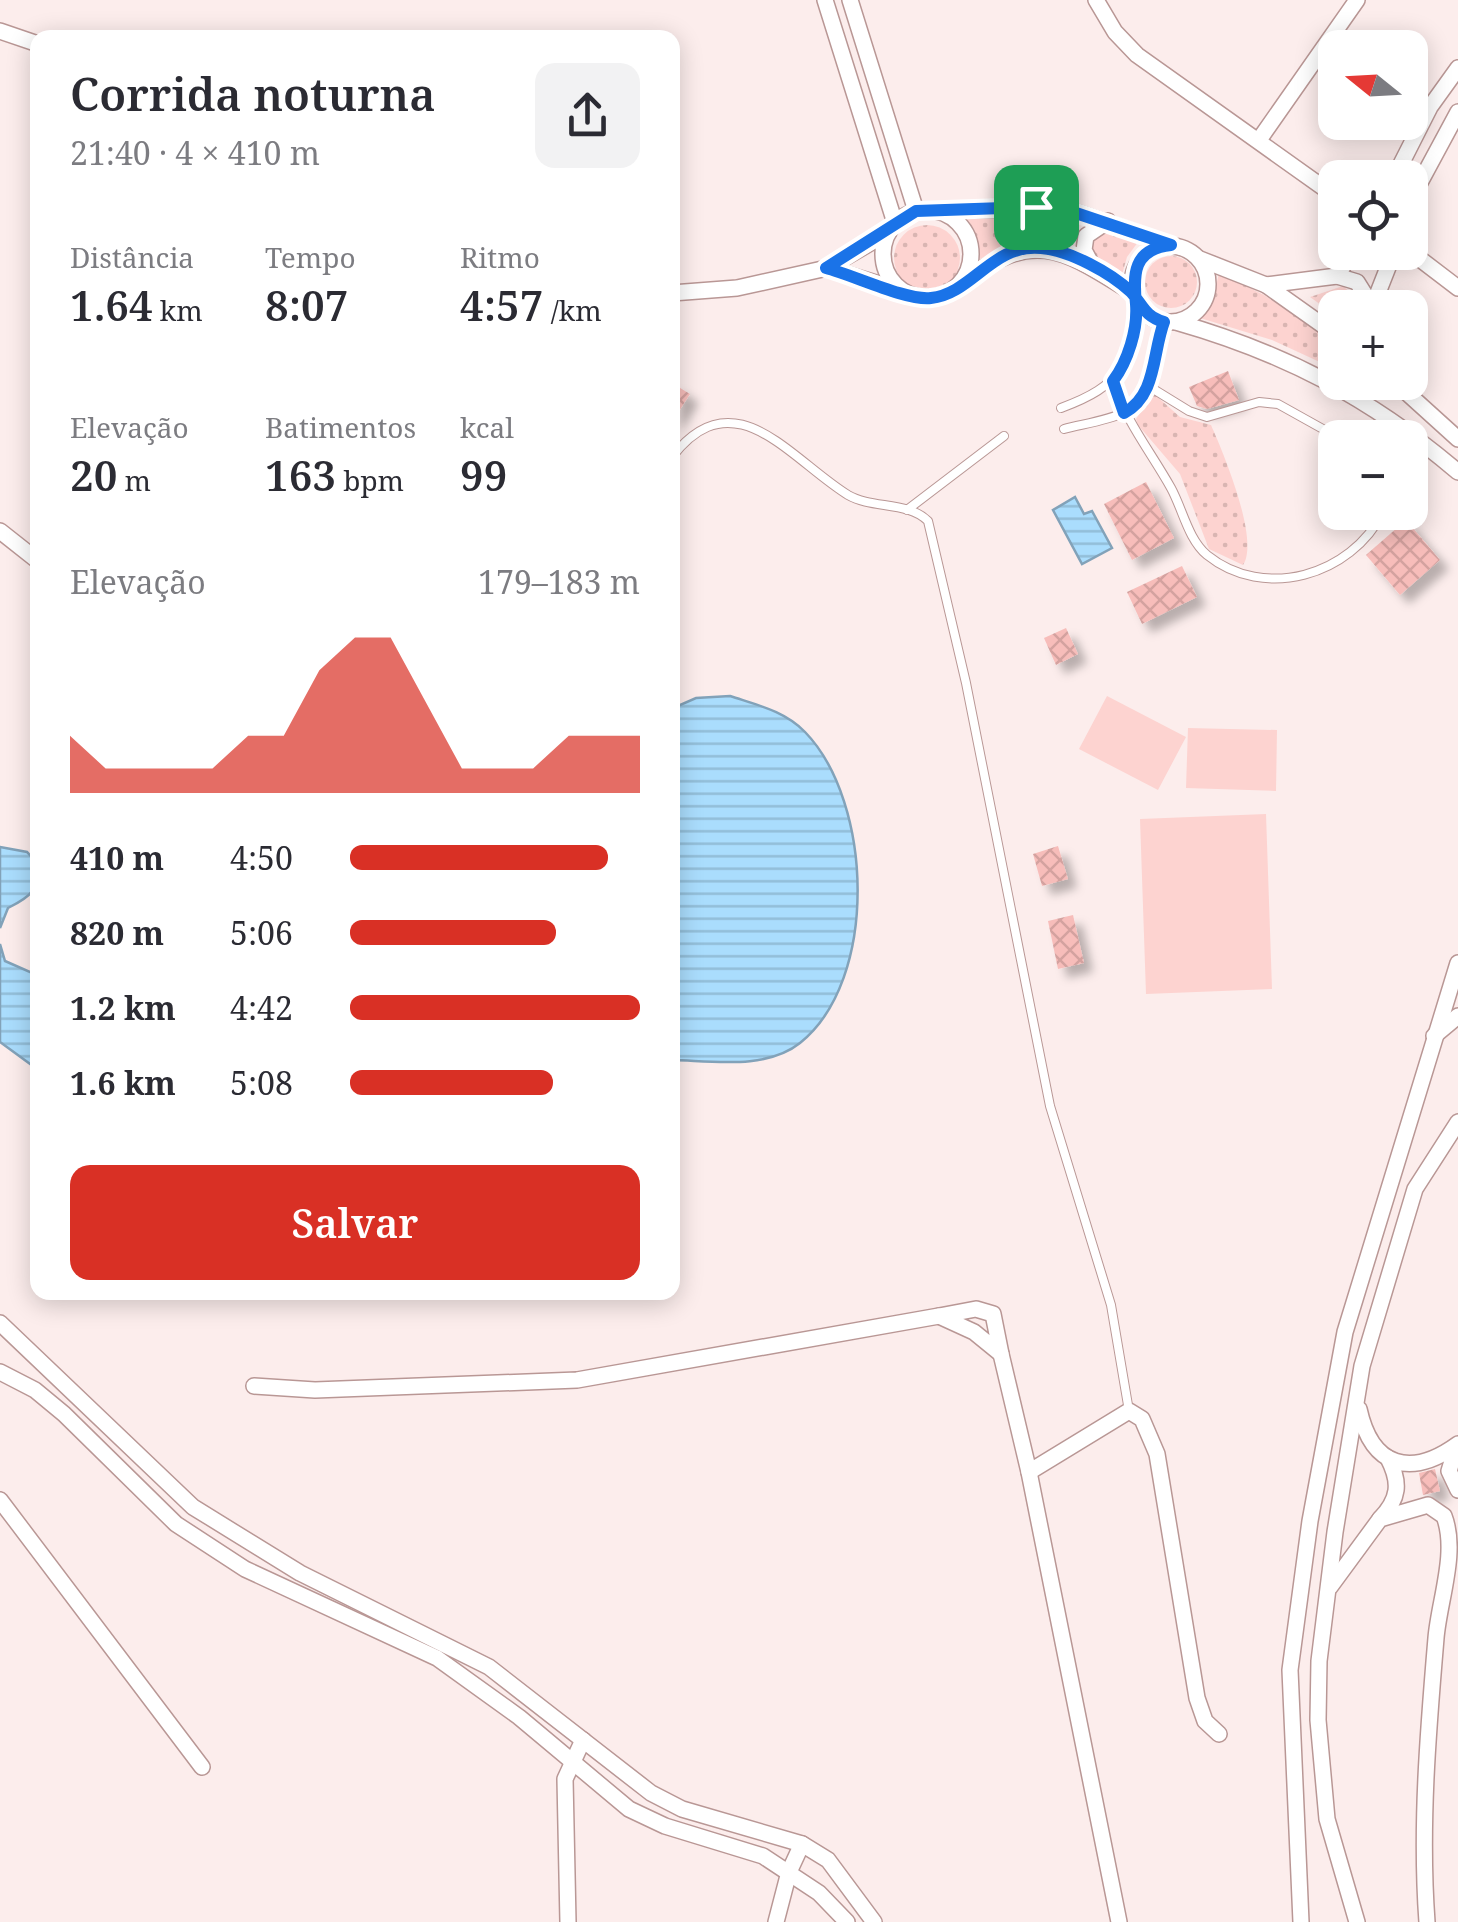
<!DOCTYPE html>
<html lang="pt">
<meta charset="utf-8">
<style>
body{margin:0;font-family:"Noto Serif",serif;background:#f2f2f3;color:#2b2b33;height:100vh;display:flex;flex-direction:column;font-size:38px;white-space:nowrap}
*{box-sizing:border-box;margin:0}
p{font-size:32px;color:#7c7c81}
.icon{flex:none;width:55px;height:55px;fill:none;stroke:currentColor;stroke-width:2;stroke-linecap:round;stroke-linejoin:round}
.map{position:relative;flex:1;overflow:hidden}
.side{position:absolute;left:30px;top:30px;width:650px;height:1270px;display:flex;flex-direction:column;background:#fff;border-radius:20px;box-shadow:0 5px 25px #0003}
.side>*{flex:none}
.needle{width:65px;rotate:288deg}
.controls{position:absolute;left:1318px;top:30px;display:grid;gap:20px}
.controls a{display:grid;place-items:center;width:110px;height:110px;border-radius:20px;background:#fff;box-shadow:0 5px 25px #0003;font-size:50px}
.pin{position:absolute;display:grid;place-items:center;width:85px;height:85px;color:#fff;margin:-42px;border-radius:20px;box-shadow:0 5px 15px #0006}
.round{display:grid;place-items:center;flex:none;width:105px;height:105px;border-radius:20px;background:#f2f2f3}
.headline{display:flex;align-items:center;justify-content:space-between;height:170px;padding:0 40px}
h1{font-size:45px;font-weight:600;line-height:75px}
.figures{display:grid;grid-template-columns:repeat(3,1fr);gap:15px;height:170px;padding:10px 40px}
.figures div{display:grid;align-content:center}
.figures b{font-size:42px;font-weight:600}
.figures small{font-size:28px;font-weight:400}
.figures p{font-size:28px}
.chart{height:280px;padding:20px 40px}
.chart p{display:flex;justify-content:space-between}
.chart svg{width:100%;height:180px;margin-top:10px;fill:#d93025;opacity:.7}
.cta{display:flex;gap:20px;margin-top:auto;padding:20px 40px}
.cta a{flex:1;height:115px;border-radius:20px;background:#d93025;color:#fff;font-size:40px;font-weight:600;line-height:115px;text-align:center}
ul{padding:0 40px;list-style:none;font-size:32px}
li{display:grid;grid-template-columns:160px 120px 1fr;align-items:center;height:75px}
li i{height:25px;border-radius:12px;background:#d93025}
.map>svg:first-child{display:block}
.grass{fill:url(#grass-dots)}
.pitch{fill:#fdd3d0}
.water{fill:url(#water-rules);stroke:#82a2b9;stroke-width:2.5}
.building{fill:url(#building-cross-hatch);filter:url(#shadow)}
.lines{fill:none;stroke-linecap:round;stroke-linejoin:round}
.service-casing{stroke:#b99795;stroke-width:10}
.minor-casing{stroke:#b99795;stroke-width:18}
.service{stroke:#fff;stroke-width:8}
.minor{stroke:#fff;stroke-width:15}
.route-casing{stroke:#fff;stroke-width:20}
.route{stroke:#1a73e8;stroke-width:12}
</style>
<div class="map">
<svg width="1458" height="1922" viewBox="0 0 1458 1922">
<defs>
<pattern id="grass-dots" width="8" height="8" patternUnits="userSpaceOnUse" patternTransform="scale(2.5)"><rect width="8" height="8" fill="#fdd3d0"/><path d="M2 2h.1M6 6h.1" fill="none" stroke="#d9b5b2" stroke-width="1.8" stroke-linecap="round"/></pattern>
<pattern id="water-rules" width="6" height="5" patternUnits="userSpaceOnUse" patternTransform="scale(2.5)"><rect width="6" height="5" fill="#aaddfd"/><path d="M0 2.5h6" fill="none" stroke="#92bdd8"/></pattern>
<pattern id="building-cross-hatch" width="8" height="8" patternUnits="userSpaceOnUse" patternTransform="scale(2.5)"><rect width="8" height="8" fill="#f7bdba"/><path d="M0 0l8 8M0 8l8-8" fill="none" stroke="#d4a29f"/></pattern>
<filter id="shadow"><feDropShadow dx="9" dy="9" stdDeviation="5" flood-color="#0004"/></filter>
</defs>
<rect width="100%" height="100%" fill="#fcedec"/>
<g class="grass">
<path d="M964,215L1024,216L1031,227L1024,240L980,259L974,229Z"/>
<circle cx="927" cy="258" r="33"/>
<path d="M1107,230L1141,238L1127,257L1120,282L1090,249L1095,235Z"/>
<circle cx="1171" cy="282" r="26"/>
<path d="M1219,273L1264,295L1335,342V369L1272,340L1200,318L1212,303Z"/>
<path d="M1343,286L1353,295V307L1335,308V315L1310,297Z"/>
<path d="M1153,393L1180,417L1211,425C1223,452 1260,540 1243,565L1209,549L1180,474L1138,425L1136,419Z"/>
</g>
<g class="pitch">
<path d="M1107,696L1186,737L1158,790L1079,749Z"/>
<path d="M1188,728L1277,730L1276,791L1186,788Z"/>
<path d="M1266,814L1272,989L1146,994L1140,819Z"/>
</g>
<g class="water">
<path d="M1075,497L1084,514L1092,511L1112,548L1082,564L1053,510Z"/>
<path d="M730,696C757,705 785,711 805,732C873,802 879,980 800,1043C766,1070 712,1061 673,1060V708L696,698Z"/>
<path d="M0,847L27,852L37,863C38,891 32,896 8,908L0,928Z"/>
<path d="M0,944L5,961L37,975V1069L0,1042Z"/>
</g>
<g class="building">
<path d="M1228,371L1239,400L1207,409L1197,406L1189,387Z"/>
<path d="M672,383L690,394L672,422Z"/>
<path d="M1146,482L1174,538L1132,560L1104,504Z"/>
<path d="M1406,520L1440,560L1400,595L1366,555Z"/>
<path d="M1182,566L1197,597L1142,624L1127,592Z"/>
<path d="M1066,628L1078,654L1056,665L1044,638Z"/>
<path d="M1058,846L1068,879L1042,886L1033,854Z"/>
<path d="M1073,915L1084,963L1058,969L1048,921Z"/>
<path d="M1435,1469L1440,1491L1423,1495L1419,1473Z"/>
</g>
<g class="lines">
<defs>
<g id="service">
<path d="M1113,381C1126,422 1151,452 1171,488C1183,510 1188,539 1207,555C1264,601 1351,576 1383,512"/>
<path d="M1150,387L1189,411L1207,417L1259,402L1278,404L1339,438"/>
<path d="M1061,408C1123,385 1128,366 1136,302"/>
<path d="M1064,429C1092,421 1143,418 1150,384C1154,363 1156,343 1164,322"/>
<path d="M672,457C734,376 791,460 848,495C872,509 908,501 928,521L966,683L1050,1106L1111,1305L1129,1411"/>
<path d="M907,510L1004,436"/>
</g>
<g id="minor">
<path d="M825,0L895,223"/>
<path d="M850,0L916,211"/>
<path d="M1096,0L1115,32L1137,55L1335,196"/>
<path d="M0,31L38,44"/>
<path d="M1259,140L1357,0"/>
<path d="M1394,178L1430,107L1458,68"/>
<circle cx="927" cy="254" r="44"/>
<path d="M941,210L1067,209L1171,245"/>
<path d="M1411,213L1416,190L1458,112"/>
<path d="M1410,243L1420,259L1458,288"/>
<circle cx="1170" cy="284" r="38"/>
<path d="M1034,247L1043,226L1036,207"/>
<path d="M1200,259L1266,285L1335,334"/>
<path d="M1093,267L1084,250L1086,236L1108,221"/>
<path d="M827,268L899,290"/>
<path d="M1337,276L1357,282L1372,306"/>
<path d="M964,281C1037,228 1063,250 1133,293"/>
<path d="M1266,285L1337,276L1352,252"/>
<path d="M672,293L737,288L827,268L889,232"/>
<path d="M1372,308L1394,252"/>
<path d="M1176,322C1285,353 1371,398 1458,472"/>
<path d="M1395,382L1458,439"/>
<path d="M0,531L38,561"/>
<path d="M1434,1036L1458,1016"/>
<path d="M976,1309L993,1314L1001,1354L974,1332L939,1316Z"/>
<path d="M0,1323L193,1507L300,1573L489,1667L651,1793L682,1809L802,1844L828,1860L874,1922"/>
<path d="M1001,1354L1029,1472L1119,1922"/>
<path d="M0,1372L35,1390L64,1414L176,1524L245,1569L437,1658L519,1717L629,1809L665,1826L763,1856L819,1893L847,1922"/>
<path d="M254,1386L315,1390L577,1380L939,1316"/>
<path d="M1359,1409C1372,1468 1411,1478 1458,1444"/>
<path d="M1456,1448L1449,1471L1458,1490"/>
<path d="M1029,1472L1129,1411L1142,1419L1157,1454L1197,1698L1205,1721L1219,1734"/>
<path d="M0,1500L202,1767"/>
<path d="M1380,1519C1399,1499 1401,1483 1388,1458"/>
<path d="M1330,1587L1380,1519L1428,1505L1444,1516C1458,1552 1439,1601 1436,1638C1428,1732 1420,1828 1427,1922"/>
<path d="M568,1922L565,1779L583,1740"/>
<path d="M776,1922L789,1872L802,1844"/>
<path d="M1301,1922L1290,1670L1310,1521L1345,1332L1458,963"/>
<path d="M1357,1922L1327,1819L1318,1720L1319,1661L1335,1532L1362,1366L1415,1189L1458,1122"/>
</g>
</defs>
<use href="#service" class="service-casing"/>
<use href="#minor" class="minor-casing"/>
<use href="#service" class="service"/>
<use href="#minor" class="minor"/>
</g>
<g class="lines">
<defs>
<path id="route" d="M1036,207L916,211L826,268C853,275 907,301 931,298C972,294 993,243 1041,248C1069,250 1111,273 1131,292C1143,305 1144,316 1164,322C1152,354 1157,395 1124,413L1113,381C1128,361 1138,329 1136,304C1133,274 1133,249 1171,245L1067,210L1036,207"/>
</defs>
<use href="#route" class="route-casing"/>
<use href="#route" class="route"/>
</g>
</svg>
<div class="controls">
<a><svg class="needle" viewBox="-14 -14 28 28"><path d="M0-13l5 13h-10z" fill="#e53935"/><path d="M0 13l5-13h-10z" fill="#7c7c81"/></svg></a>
<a><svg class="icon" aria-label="locate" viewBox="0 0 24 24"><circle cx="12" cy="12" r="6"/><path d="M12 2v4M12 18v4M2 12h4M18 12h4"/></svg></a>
<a>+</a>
<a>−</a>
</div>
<div class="pin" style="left:1036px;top:207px;background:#1e9e55"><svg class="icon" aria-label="arrive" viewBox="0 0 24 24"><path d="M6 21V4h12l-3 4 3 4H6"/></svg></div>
<section class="side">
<div class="headline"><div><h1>Corrida noturna</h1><p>21:40 · 4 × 410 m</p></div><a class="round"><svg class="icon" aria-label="share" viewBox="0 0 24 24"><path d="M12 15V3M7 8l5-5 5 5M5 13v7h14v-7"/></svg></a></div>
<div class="figures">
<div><p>Distância</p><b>1.64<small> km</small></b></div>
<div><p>Tempo</p><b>8:07</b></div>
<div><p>Ritmo</p><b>4:57<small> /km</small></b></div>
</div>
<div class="figures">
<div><p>Elevação</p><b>20<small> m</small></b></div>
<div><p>Batimentos</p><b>163<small> bpm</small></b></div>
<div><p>kcal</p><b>99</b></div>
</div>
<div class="chart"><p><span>Elevação</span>179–183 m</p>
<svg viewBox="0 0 160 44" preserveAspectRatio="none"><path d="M0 44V30L10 38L20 38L30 38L40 38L50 30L60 30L70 14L80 6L90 6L100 22L110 38L120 38L130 38L140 30L150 30L160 30V44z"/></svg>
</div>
<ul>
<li><b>410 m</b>4:50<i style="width:89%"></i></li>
<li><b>820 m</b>5:06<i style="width:71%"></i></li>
<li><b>1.2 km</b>4:42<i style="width:100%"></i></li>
<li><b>1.6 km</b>5:08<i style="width:70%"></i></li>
</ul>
<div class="cta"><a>Salvar</a></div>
</section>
</div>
